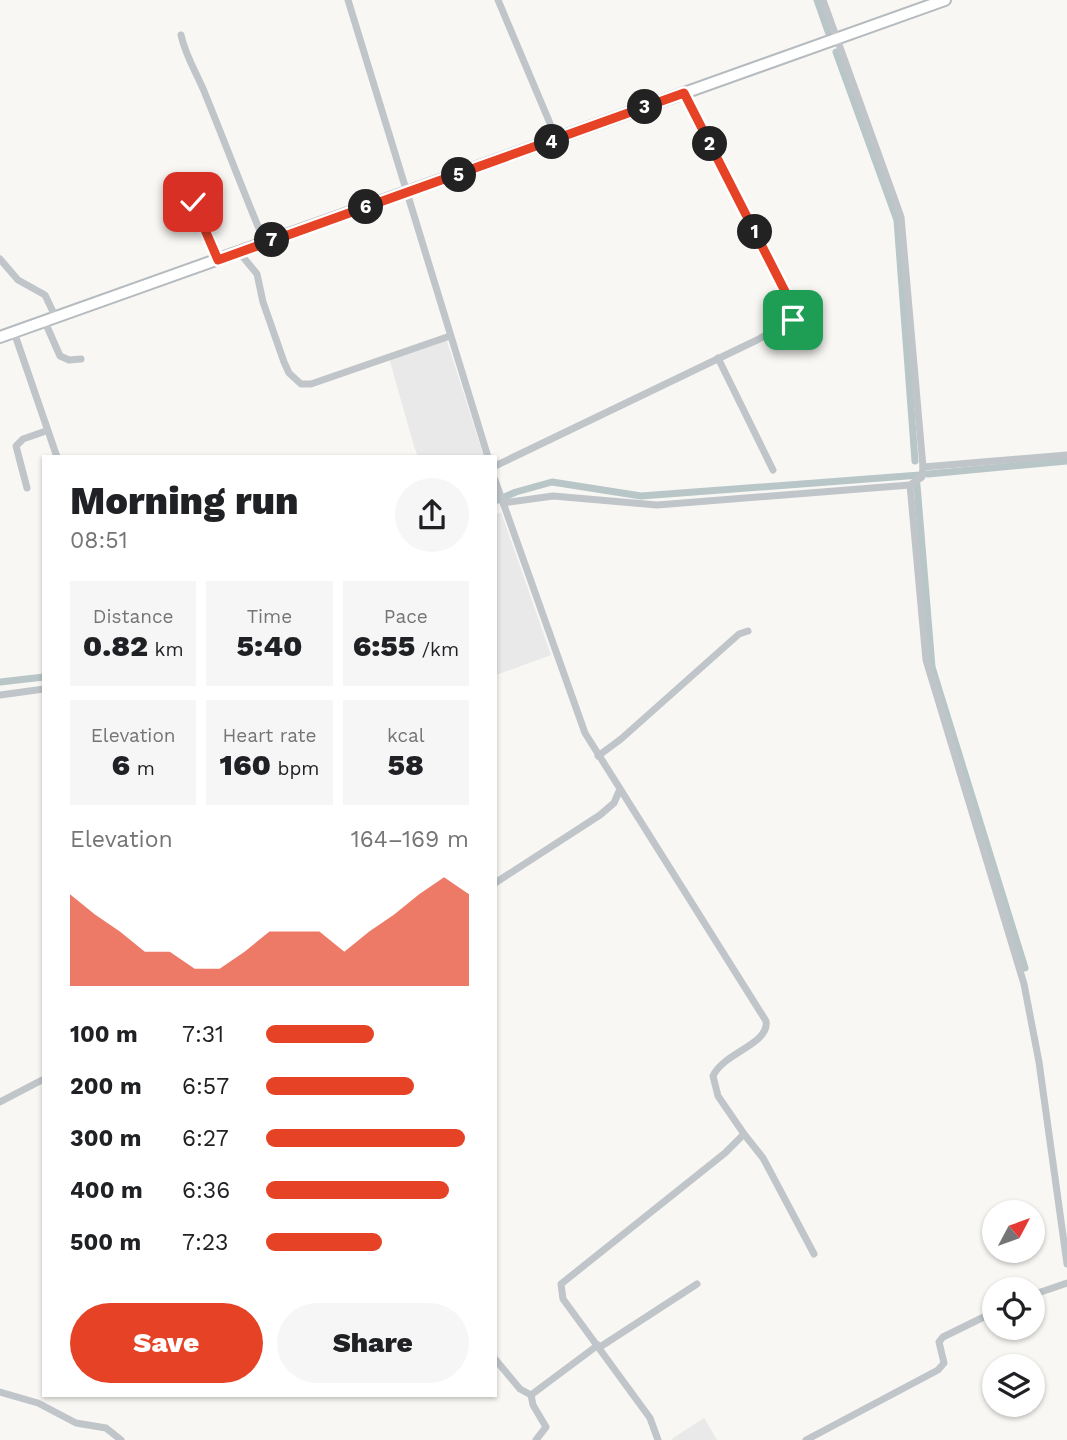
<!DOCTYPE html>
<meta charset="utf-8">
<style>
body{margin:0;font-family:"Work Sans",sans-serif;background:#f6f6f6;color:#202124;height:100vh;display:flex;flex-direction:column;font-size:26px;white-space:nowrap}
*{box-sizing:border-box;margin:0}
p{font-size:23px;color:#757577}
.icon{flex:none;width:38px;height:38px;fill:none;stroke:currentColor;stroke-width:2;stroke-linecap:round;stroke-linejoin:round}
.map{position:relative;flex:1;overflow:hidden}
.side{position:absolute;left:42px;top:455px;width:455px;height:942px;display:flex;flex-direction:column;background:#fff;border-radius:0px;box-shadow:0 2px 5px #0004}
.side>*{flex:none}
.needle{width:46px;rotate:49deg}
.controls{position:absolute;left:982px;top:1200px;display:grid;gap:14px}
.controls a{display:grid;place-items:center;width:63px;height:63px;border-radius:50%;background:#fff;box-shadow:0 2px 5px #0004;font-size:35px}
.pin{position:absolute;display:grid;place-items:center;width:60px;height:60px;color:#fff;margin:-30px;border-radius:14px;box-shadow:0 4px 10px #0006}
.km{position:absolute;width:35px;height:35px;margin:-18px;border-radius:50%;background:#222;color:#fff;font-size:19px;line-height:35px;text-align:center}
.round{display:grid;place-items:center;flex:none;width:74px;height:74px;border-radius:37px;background:#f6f6f6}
.overview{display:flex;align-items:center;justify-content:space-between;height:119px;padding:0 28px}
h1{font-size:38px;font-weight:800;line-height:52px}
.figures{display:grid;grid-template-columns:repeat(3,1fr);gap:10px;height:119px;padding:7px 28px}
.figures div{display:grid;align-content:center;border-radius:0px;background:#f6f6f6;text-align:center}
.figures b{font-size:30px;font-weight:800}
.figures small{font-size:19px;font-weight:400}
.figures p{font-size:19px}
.chart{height:196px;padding:14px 28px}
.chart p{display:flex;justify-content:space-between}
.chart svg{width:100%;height:126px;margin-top:7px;fill:#e64226;opacity:.7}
.action{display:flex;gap:14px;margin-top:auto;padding:14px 28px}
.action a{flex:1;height:80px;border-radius:42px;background:#e64226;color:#fff;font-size:28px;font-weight:800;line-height:80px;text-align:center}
.action a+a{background:#f6f6f6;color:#202124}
ul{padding:0 28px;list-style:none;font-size:23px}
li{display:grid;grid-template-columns:112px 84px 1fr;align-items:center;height:52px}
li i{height:18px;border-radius:9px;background:#e64226}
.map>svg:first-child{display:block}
.built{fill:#e8e9e8}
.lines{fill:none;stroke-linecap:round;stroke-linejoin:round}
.canal{stroke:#b8c6c8;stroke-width:7}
.secondary-casing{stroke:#b5bbbf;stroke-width:14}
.minor{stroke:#c0c5c9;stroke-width:7}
.secondary{stroke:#fff;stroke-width:10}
.route-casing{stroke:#fff;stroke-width:14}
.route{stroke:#e64226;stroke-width:9}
</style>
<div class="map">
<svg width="1067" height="1440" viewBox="0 0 1067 1440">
<rect width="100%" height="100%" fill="#f8f7f4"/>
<g class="built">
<path d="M446,338L484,457H418L414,446L389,358Z"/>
<path d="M501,512L551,655L496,675L495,515Z"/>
<path d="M704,1418L717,1440H672L673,1438Z"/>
</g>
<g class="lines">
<g class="canal">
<path d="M817,0L829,34"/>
<path d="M836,52L897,220L915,461"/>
<path d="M928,474L1067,461"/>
<path d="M917,485L932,667L1025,968"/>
<path d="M495,501L516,492L552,482L641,496L920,475"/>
<path d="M0,682L44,677"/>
</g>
<defs>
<path id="secondary" d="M0,337L945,0"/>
</defs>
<use href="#secondary" class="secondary-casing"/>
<g class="minor">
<path d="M348,0L488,457"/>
<path d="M498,0L557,140"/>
<path d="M823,0L901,217L923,467L922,477L910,485L926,660L1024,984L1039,1062L1067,1264"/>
<path d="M181,35C186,58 198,75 206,96C226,145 244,194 265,243"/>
<path d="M193,202L218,260"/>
<path d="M239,252L257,274L263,302L284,362L289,373L301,384H311L450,336"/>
<path d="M0,259L18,280L45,295L56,318"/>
<path d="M45,322L60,356L69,360L81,359"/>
<path d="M14,332L57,457"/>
<path d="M718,358L773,470"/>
<path d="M495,466L757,340L795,318L794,308L684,93"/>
<path d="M923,467L1067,455"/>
<path d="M495,480L585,733L766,1021C770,1044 723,1053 713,1076L718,1096L744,1134L725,1153L561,1284L563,1299L650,1418L658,1440"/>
<path d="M27,488L16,446L23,439L46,431"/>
<path d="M503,503L553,496L657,505L910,485"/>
<path d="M0,695L44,689"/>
<path d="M598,756L621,739L739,634L748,631"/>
<path d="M495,883L600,815L614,803L620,789"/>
<path d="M0,1102L44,1079"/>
<path d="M744,1134L763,1158L814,1254"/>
<path d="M1032,1295L1067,1283"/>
<path d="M600,1347L697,1284"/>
<path d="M495,1359L520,1389L531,1395"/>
<path d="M0,1392L38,1403L76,1423L106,1428L121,1440"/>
<path d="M536,1440L546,1427L533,1405L531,1395L598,1345"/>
<path d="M806,1440L938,1370L944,1363L939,1342L943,1337L994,1312"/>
</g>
<use href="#secondary" class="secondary"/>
</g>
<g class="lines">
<defs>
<path id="route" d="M193,202L218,260L684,93L794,309L796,314L793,320"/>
</defs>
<use href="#route" class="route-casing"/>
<use href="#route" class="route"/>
</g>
</svg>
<div class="controls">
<a><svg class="needle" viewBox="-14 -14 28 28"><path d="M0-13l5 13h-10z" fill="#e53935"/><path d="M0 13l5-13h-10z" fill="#757577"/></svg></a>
<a><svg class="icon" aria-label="locate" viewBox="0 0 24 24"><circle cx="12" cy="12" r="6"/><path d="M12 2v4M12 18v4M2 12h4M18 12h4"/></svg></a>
<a><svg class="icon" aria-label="layers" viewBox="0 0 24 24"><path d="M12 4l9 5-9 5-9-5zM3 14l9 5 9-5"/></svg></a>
</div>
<div class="pin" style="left:793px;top:320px;background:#1e9e55"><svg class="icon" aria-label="arrive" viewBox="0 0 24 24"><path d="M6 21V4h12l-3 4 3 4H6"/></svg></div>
<div class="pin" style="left:193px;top:202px;background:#d93025"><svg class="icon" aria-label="check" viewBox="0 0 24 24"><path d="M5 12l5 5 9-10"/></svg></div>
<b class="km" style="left:755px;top:232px">1</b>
<b class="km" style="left:710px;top:144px">2</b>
<b class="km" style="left:645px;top:107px">3</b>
<b class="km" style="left:552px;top:142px">4</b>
<b class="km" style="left:459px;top:175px">5</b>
<b class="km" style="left:366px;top:207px">6</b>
<b class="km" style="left:272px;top:240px">7</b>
<section class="side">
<div class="overview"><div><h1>Morning run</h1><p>08:51</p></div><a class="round"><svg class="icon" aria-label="share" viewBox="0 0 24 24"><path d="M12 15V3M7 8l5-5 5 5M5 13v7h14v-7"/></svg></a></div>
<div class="figures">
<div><p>Distance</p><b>0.82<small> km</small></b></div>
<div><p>Time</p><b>5:40</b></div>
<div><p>Pace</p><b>6:55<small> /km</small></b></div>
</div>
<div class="figures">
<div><p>Elevation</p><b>6<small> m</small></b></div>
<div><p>Heart rate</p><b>160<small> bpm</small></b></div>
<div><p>kcal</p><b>58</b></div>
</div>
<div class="chart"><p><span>Elevation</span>164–169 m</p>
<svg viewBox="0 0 160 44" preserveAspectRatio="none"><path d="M0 44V12L10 19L20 25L30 32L40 32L50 38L60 38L70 32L80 25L90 25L100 25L110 32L120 25L130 19L140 12L150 6L160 12V44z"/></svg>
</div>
<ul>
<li><b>100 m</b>7:31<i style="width:53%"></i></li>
<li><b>200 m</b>6:57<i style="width:73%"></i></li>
<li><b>300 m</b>6:27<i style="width:98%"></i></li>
<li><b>400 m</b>6:36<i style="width:90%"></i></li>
<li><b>500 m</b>7:23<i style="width:57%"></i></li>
</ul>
<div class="action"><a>Save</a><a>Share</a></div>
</section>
</div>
